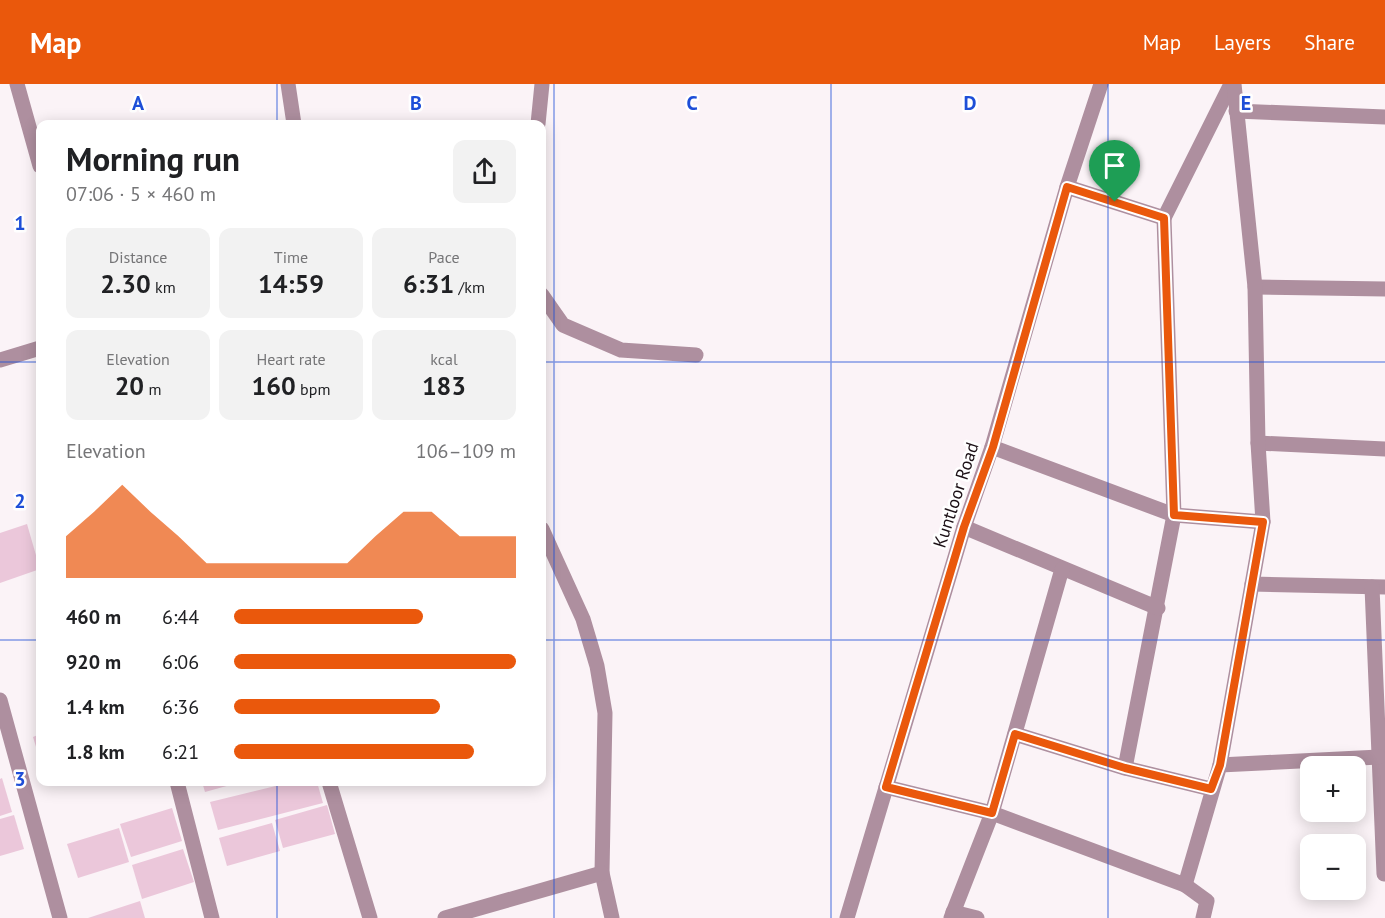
<!DOCTYPE html>
<meta charset="utf-8">
<style>
body{margin:0;font-family:"PT Sans",sans-serif;background:#f2f2f2;color:#202124;height:100vh;display:flex;flex-direction:column;font-size:22px;white-space:nowrap}
*{box-sizing:border-box;margin:0}
p{font-size:20px;color:#757577}
.icon{flex:none;width:33px;height:33px;fill:none;stroke:currentColor;stroke-width:2;stroke-linecap:round;stroke-linejoin:round}
.map{position:relative;flex:1;overflow:hidden}
.details{position:absolute;left:36px;top:36px;width:510px;height:666px;display:flex;flex-direction:column;background:#fff;border-radius:12px;box-shadow:0 3px 15px #0003}
.details>*{flex:none}
.controls{position:absolute;left:1300px;top:672px;display:grid;gap:12px}
.controls a{display:grid;place-items:center;width:66px;height:66px;border-radius:12px;background:#fff;box-shadow:0 3px 15px #0003;font-size:30px}
.pin{position:absolute;display:grid;place-items:center;width:51px;height:51px;color:#fff;margin:-62px -26px;border-radius:50% 50% 50% 0;rotate:-45deg;box-shadow:0 0 6px #0007}
.pin .icon{rotate:45deg}
.round{display:grid;place-items:center;flex:none;width:63px;height:63px;border-radius:12px;background:#f2f2f2}
.headline{display:flex;align-items:center;justify-content:space-between;height:102px;padding:0 30px}
h1{font-size:33px;font-weight:800;line-height:45px}
.stats{display:grid;grid-template-columns:repeat(3,1fr);gap:9px;height:102px;padding:6px 30px}
.stats div{display:grid;align-content:center;border-radius:12px;background:#f2f2f2;text-align:center}
.stats b{font-size:26px;font-weight:800}
.stats small{font-size:16px;font-weight:400}
.stats p{font-size:16px}
.chart{height:168px;padding:12px 30px}
.chart p{display:flex;justify-content:space-between}
.chart svg{width:100%;height:108px;margin-top:6px;fill:#ea580c;opacity:.7}
ul{padding:0 30px;list-style:none;font-size:20px}
li{display:grid;grid-template-columns:96px 72px 1fr;align-items:center;height:45px}
li i{height:15px;border-radius:8px;background:#ea580c}
header{display:flex;align-items:center;gap:36px;box-sizing:border-box;height:84px;padding:0 30px;background:#ea580c;color:#fff}
header strong{font-size:28px}
nav{display:flex;gap:33px;margin-inline-start:auto;font-size:21px}
.map>svg:first-child{display:block}
.building{fill:#ebc7da}
.lines{fill:none;stroke-linecap:round;stroke-linejoin:round}
.minor{stroke:#ae8f9f;stroke-width:15}
.route-casing{stroke:#fff;stroke-width:12}
.route{stroke:#ea580c;stroke-width:8}
.grid{fill:none;stroke:#1d4ed8;stroke-width:1.5;stroke-opacity:0.55}
.labels{text-anchor:middle;stroke-width:5;stroke-linejoin:round;paint-order:stroke}
.street-label{font-size:18px;fill:#1c1016;stroke:#fff}
.grid-label{font-size:20px;text-anchor:middle;font-weight:bold;fill:#1d4ed8;stroke:#fff;stroke-width:5;stroke-linejoin:round;paint-order:stroke}
</style>
<header>
<strong>Map</strong>
<nav><a>Map</a><a>Layers</a><a>Share</a></nav>
</header>
<div class="map">
<svg width="1385" height="834" viewBox="0 0 1385 834">
<rect width="100%" height="100%" fill="#fbf3f7"/>
<g class="building">
<path d="M27,440L40,485L0,499V449Z"/>
<path d="M40,650V676L33,653Z"/>
<path d="M2,694L12,728L0,732V695Z"/>
<path d="M202,698H241L205,708Z"/>
<path d="M292,698H317L323,719L218,746L210,718Z"/>
<path d="M327,721L335,750L283,764L275,736Z"/>
<path d="M172,724L182,757L131,773L120,740Z"/>
<path d="M14,731L24,765L0,772V735Z"/>
<path d="M272,739L280,767L227,782L219,754Z"/>
<path d="M119,744L129,778L78,794L67,760Z"/>
<path d="M183,765L194,798L142,815L132,781Z"/>
<path d="M140,817L145,834H88Z"/>
</g>
<g class="lines">
<g class="minor">
<path d="M17,0L40,82"/>
<path d="M288,0L294,40"/>
<path d="M1236,27L1385,33"/>
<path d="M538,40L542,0"/>
<path d="M1067,103L1164,134L1174,431L1125,684"/>
<path d="M1164,134L1231,0"/>
<path d="M1255,203L1385,205"/>
<path d="M542,211L563,241L621,266L696,271"/>
<path d="M0,276L40,264"/>
<path d="M1258,359L1385,365"/>
<path d="M992,363L1174,431L1263,438"/>
<path d="M964,443L1158,524"/>
<path d="M542,445L583,535L597,582L605,629L602,789L612,834"/>
<path d="M1252,500L1385,503"/>
<path d="M1372,503L1384,790"/>
<path d="M0,616L60,834"/>
<path d="M1015,650L1125,684L1211,705"/>
<path d="M1220,681L1379,673"/>
<path d="M177,698L212,834"/>
<path d="M329,698L370,834"/>
<path d="M886,703L992,729L1185,801L1207,817L1203,834"/>
<path d="M1185,801L1220,681L1263,438L1258,359L1255,203L1234,0"/>
<path d="M953,828L977,834"/>
<path d="M445,834L602,789"/>
<path d="M847,834L964,443L992,363L1067,103L1101,0"/>
<path d="M951,834L992,729L1062,485"/>
</g>
</g>
<g class="lines">
<defs>
<path id="route" d="M1067,103L1164,134L1174,431L1263,438L1220,681L1211,705L1125,684L1015,650L992,729L886,703L964,443L993,363Z"/>
</defs>
<use href="#route" class="route-casing"/>
<use href="#route" class="route"/>
</g>
<path class="grid" d="M277,0V40M554,0V834M831,0V834M1108,0V834M0,278H40M542,278H1385M0,556H40M542,556H1385M277,698V834"/>
<g class="labels">
<g class="street-label">
<text transform="translate(956 411) rotate(-72)" y="6">Kuntloor Road</text>
</g>
</g>
<g class="grid-label">
<text x="138" y="26">A</text>
<text x="416" y="26">B</text>
<text x="692" y="26">C</text>
<text x="970" y="26">D</text>
<text x="1246" y="26">E</text>
<text x="20" y="146">1</text>
<text x="20" y="424">2</text>
<text x="20" y="702">3</text>
</g>
</svg>
<div class="controls">
<a>+</a>
<a>−</a>
</div>
<div class="pin" style="left:1115px;top:118px;background:#1e9e55"><svg class="icon" aria-label="arrive" viewBox="0 0 24 24"><path d="M6 21V4h12l-3 4 3 4H6"/></svg></div>
<section class="details">
<div class="headline"><div><h1>Morning run</h1><p>07:06 · 5 × 460 m</p></div><a class="round"><svg class="icon" aria-label="share" viewBox="0 0 24 24"><path d="M12 15V3M7 8l5-5 5 5M5 13v7h14v-7"/></svg></a></div>
<div class="stats">
<div><p>Distance</p><b>2.30<small> km</small></b></div>
<div><p>Time</p><b>14:59</b></div>
<div><p>Pace</p><b>6:31<small> /km</small></b></div>
</div>
<div class="stats">
<div><p>Elevation</p><b>20<small> m</small></b></div>
<div><p>Heart rate</p><b>160<small> bpm</small></b></div>
<div><p>kcal</p><b>183</b></div>
</div>
<div class="chart"><p><span>Elevation</span>106–109 m</p>
<svg viewBox="0 0 160 44" preserveAspectRatio="none"><path d="M0 44V27L10 17L20 6L30 17L40 27L50 38L60 38L70 38L80 38L90 38L100 38L110 27L120 17L130 17L140 27L150 27L160 27V44z"/></svg>
</div>
<ul>
<li><b>460 m</b>6:44<i style="width:67%"></i></li>
<li><b>920 m</b>6:06<i style="width:100%"></i></li>
<li><b>1.4 km</b>6:36<i style="width:73%"></i></li>
<li><b>1.8 km</b>6:21<i style="width:85%"></i></li>
</ul>
</section>
</div>
